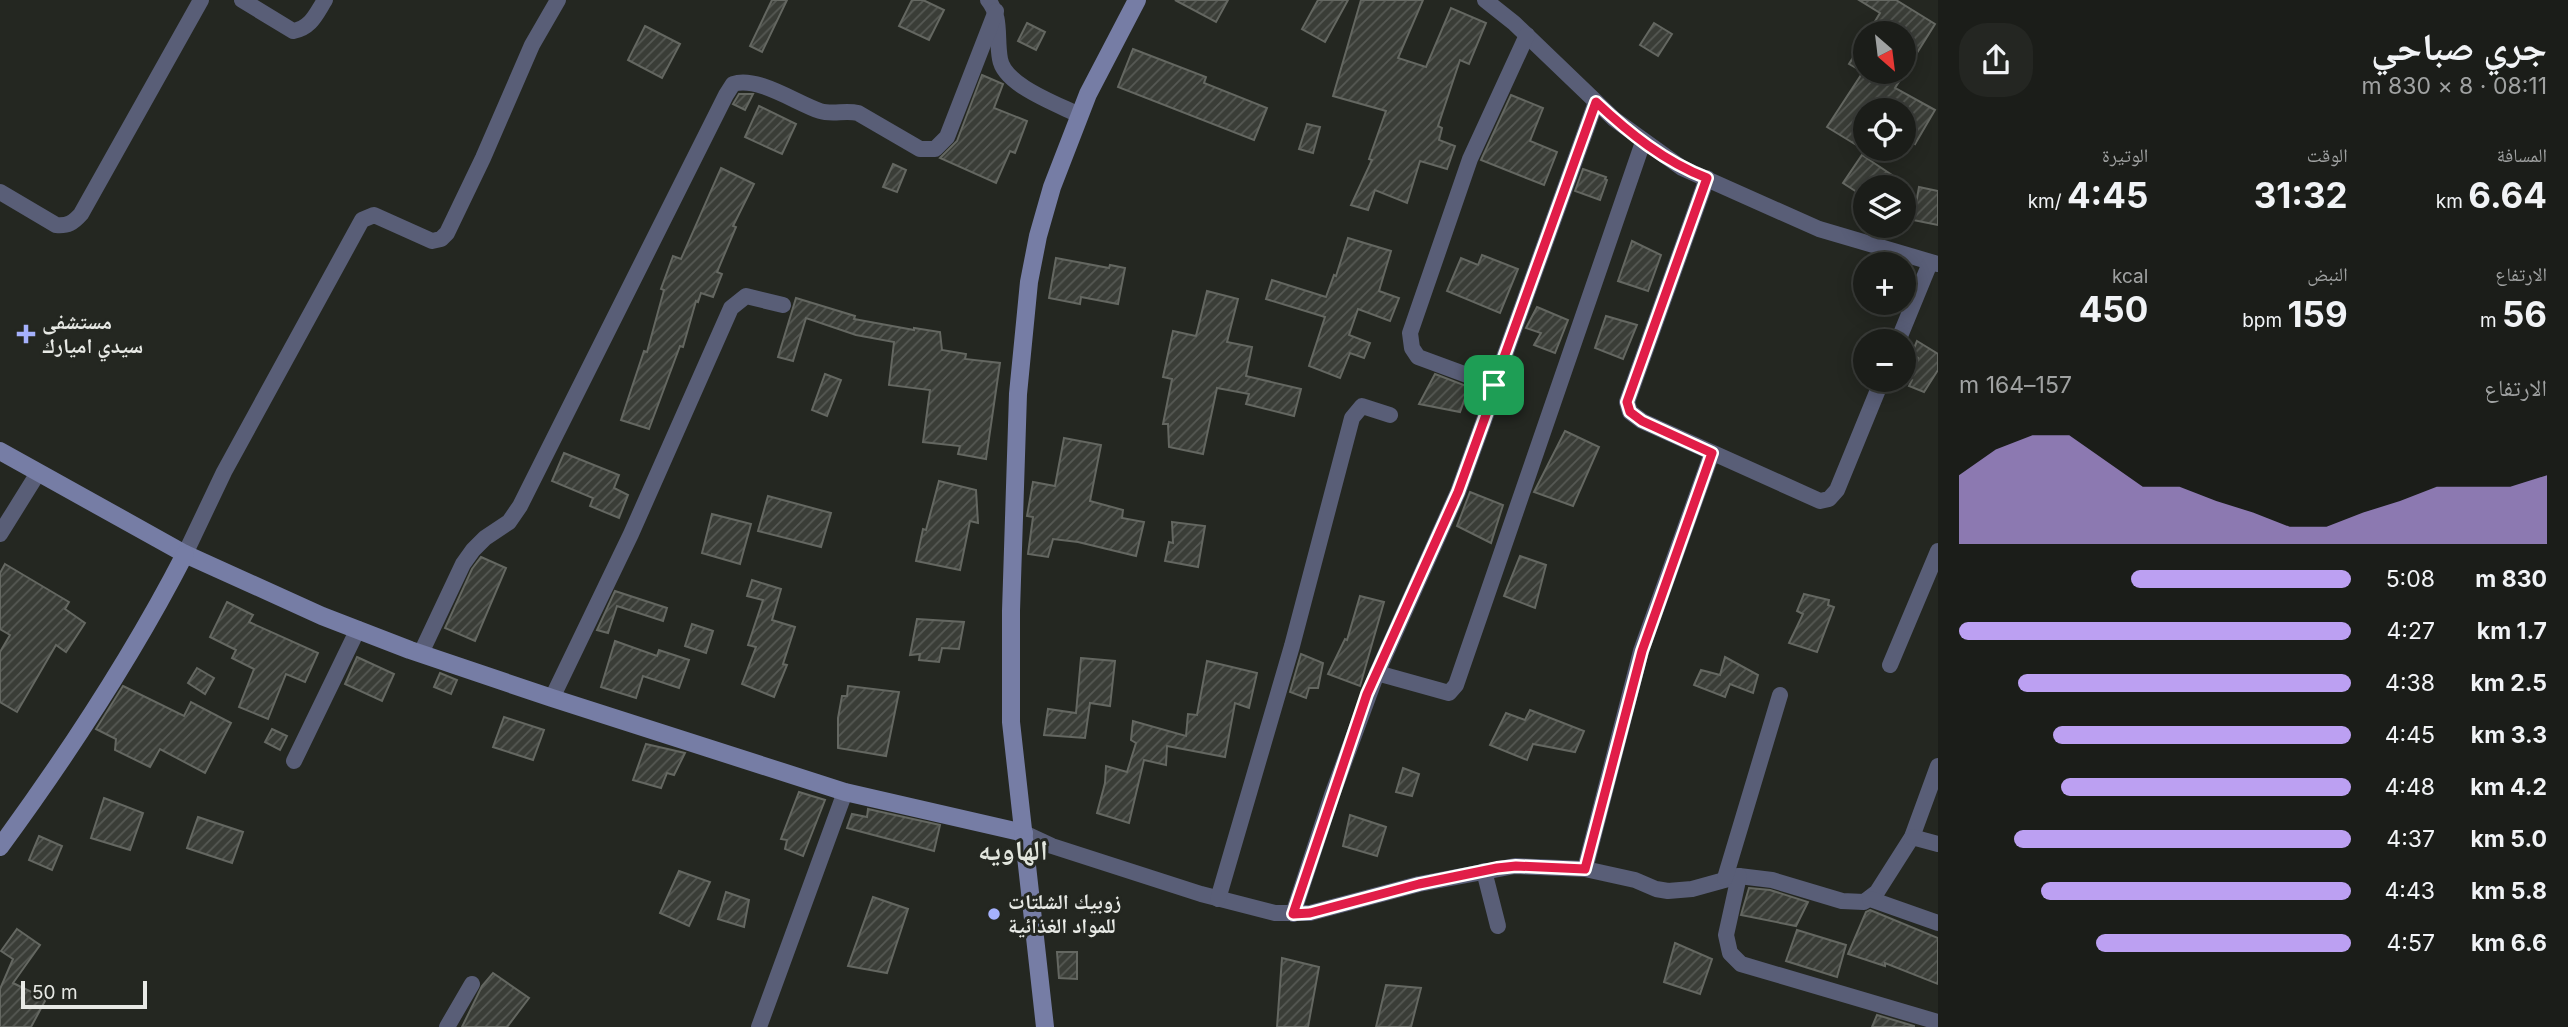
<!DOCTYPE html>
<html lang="ar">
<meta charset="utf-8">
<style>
body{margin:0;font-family:Inter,"Noto Naskh Arabic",sans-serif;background:#242622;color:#f1f3f6;direction:rtl;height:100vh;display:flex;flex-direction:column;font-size:26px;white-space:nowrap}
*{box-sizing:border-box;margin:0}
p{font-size:23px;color:#a0a2a2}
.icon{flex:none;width:38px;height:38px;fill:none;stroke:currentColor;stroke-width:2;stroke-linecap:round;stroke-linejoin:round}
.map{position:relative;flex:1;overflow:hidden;direction:ltr}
.drawer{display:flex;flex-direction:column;background:#1b1d19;width:630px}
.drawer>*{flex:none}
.needle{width:46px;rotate:152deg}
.fabs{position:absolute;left:1853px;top:21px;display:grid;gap:14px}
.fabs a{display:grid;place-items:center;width:63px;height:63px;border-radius:50%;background:#1b1d19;box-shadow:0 4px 18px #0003,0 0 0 2px #393b38;font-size:35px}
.scale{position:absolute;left:21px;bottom:18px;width:126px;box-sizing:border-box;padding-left:7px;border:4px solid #e7e9e5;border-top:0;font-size:19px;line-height:24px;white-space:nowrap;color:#e7e9e5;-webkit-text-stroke:5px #242721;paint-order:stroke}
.pin{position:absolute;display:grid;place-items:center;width:60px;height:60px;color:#fff;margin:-30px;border-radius:14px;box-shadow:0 4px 10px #0006}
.round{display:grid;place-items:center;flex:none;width:74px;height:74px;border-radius:28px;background:#242622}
.overview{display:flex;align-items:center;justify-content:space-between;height:119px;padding:0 21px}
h1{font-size:38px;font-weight:700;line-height:52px}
.stats{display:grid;grid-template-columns:repeat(3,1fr);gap:10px;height:119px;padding:7px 21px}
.stats div{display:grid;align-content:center}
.stats b{font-size:35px;font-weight:700}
.stats small{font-size:19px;font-weight:400}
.stats p{font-size:19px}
.chart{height:196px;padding:14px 21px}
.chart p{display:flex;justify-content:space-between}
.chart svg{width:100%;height:126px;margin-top:7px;fill:#bca0f2;opacity:.7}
ul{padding:0 21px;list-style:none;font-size:23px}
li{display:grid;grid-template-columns:112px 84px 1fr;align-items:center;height:52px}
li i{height:18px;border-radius:9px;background:#bca0f2}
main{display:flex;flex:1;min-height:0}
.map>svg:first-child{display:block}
.building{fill:url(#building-hatch);stroke:#646761;stroke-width:2}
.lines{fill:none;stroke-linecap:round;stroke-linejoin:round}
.street{stroke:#595e77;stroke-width:16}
.secondary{stroke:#767da5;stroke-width:18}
.route-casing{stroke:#fff;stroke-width:14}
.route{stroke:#e11d48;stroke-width:9}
.poi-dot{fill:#a5b1fc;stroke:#242721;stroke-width:2.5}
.labels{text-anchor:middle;stroke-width:6;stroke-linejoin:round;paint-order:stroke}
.poi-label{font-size:21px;font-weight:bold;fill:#e7e9e5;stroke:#242721;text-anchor:start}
.district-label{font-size:28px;font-weight:bold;fill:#e1e5dd;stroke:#242721}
</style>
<main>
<section class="drawer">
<div class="overview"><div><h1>جري صباحي</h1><p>08:11 · 8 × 830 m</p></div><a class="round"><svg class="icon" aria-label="share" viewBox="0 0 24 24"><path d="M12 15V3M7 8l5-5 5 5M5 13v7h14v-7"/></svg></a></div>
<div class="stats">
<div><p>المسافة</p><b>6.64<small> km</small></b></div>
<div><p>الوقت</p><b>31:32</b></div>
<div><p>الوتيرة</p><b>4:45<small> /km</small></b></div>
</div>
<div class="stats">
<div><p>الارتفاع</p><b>56<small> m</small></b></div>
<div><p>النبض</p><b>159<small> bpm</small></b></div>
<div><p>kcal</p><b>450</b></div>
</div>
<div class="chart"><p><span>الارتفاع</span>157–164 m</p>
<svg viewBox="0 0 160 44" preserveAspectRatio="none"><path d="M0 44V20L10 11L20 6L30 6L40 15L50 24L60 24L70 29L80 33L90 38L100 38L110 33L120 29L130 24L140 24L150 24L160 20V44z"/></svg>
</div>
<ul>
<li><b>830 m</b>5:08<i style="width:56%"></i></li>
<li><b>1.7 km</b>4:27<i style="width:100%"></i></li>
<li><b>2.5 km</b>4:38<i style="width:85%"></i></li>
<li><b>3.3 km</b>4:45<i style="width:76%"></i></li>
<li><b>4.2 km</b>4:48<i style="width:74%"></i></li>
<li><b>5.0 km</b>4:37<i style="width:86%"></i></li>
<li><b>5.8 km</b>4:43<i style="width:79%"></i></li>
<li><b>6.6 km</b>4:57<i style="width:65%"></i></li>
</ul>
</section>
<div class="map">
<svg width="1938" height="1027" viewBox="0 0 1938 1027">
<defs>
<pattern id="building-hatch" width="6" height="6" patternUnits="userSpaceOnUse" patternTransform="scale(1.75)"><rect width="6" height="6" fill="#3a3d37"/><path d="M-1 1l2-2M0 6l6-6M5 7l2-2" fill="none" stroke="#565954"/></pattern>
</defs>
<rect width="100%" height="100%" fill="#242721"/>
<g class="building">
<path d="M772,0H787L762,52L750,46Z"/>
<path d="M912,0H923L944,10L929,40L899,26Z"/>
<path d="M1175,0H1228L1216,22Z"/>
<path d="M1318,0H1348L1325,42L1302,29Z"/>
<path d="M1361,0H1423L1398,58L1426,67L1451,8L1486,23L1469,64L1460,60L1438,126L1442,128L1439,140L1455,146L1447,169L1420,161L1407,203L1375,190L1368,210L1351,205L1372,160L1369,159L1386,111L1333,96Z"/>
<path d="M1859,0H1896L1935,24L1895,88L1935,110L1915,144L1904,137V110H1866V133L1858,146L1827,127L1863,72L1849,64L1866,37V72H1904V33H1868L1880,13Z"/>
<path d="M1027,23L1045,32L1036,50L1018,41Z"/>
<path d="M1654,23L1672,34L1658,56L1640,45Z"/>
<path d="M645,26L680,44L662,78L628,60Z"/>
<path d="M1133,49L1206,77L1204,83L1267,108L1254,140L1118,87Z"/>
<path d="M982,75L1003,84L994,108L1027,121L1015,153L1010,151L996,183L940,158L957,141Z"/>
<path d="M739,94H753L745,110L733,104Z"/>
<path d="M1511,95L1543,108L1530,141L1557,152L1544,185L1481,160Z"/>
<path d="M759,106L796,124L782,154L745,137Z"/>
<path d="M1307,124L1320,127L1313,153L1299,149Z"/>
<path d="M1862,155L1892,175L1884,187H1866V198L1843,183Z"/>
<path d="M893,164L906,170L897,192L883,187Z"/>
<path d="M721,168L754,184L733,226L736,227L717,272L722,274L713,297L701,293L698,302L696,301L683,347L680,346L649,429L621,420L644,351L647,352L664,290L661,289L673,256L681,259Z"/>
<path d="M1583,169L1606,177L1605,179L1607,180L1600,200L1575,191Z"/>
<path d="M1919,187L1938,191V225L1913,220Z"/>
<path d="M1348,238L1391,251L1379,291L1399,298L1390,321L1358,309L1349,335L1370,343L1364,358L1350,353L1340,378L1309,366L1325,317L1266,299L1272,280L1326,297L1334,275L1336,276Z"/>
<path d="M1632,241L1661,255L1648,291L1618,281Z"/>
<path d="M1482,255L1518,269L1500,313L1447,291L1461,258L1478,265Z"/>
<path d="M1056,258L1109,268L1110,265L1125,268L1118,304L1081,297L1080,304L1049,298Z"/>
<path d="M1207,291L1238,299L1227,342L1252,347L1246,376L1301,389L1294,416L1246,404L1249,394L1217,388L1203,454L1169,447L1168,424H1163L1172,379L1163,377L1173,331L1196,336Z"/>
<path d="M796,298L855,316L854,319L914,330V328L940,332L942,350L966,354L965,359L1000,363L986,459L958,454L960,446L923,442L930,390L889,385L894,342L856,335L806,318L793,361L778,357Z"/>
<path d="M1537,307L1568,320L1555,353L1534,345L1541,333L1526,328Z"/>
<path d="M1606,316L1637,325L1623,359L1595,348Z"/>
<path d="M1917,341L1938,354V370L1924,392L1909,386L1912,380L1904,377L1918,358L1912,353Z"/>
<path d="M825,374L841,380L827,416L812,410Z"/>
<path d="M1435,374L1469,387L1460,412L1419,404Z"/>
<path d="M1565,431L1599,447L1573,506L1534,492Z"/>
<path d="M1064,438L1101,445L1090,501L1123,510L1122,518L1144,522L1136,556L1078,542L1053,539L1048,557L1028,554L1033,517L1027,516L1033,482L1055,486Z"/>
<path d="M564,453L619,475L614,488L628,495L619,518L590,506L593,498L552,481Z"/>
<path d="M939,481L976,490L978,523L970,521L960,570L916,561L923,529L926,530Z"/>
<path d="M1470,492L1503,505L1491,543L1457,526Z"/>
<path d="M768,496L831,513L821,547L758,531Z"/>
<path d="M712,514L751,524L740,564L702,553Z"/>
<path d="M1172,522L1205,526L1198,567L1165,561L1169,542L1173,543Z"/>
<path d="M1520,556L1546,565L1535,608L1504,596Z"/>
<path d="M481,557L506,568L475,641L445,628L472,569Z"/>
<path d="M5,564L69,602L65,609L85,623L66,652L56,645L17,712L0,702V652L10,635L0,629V573Z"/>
<path d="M752,580L781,589L772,620L795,627L783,664L787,665L774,697L742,684L756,647L748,645L763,600L747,596Z"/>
<path d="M615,591L667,608L663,621L617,606L608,633L597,630Z"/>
<path d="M1804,594L1829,600L1828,605L1834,607L1817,652L1789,643L1803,614L1797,611Z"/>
<path d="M1360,596L1384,602L1360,686L1328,674L1345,639L1347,640Z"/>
<path d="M227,602L253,615L249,622L318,653L305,682L286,674L268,719L239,707L254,669L232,658L236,650L210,637Z"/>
<path d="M917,619L964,622L959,649L942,648L939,662L919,660L920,654L910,655Z"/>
<path d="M692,624L713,631L706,653L685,646Z"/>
<path d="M615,641L657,656L659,650L689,660L679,688L643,676L636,698L601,687Z"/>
<path d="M1301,654L1323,663L1318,688H1309L1306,698L1290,692Z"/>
<path d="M357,657L394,674L382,701L345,684Z"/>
<path d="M1725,657L1758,675L1753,693L1730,684L1725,697L1694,685L1701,670L1720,675Z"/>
<path d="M1081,658L1115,661L1110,706L1090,703L1085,738L1044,735L1048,709L1076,713Z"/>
<path d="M1207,661L1257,673L1249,708L1235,703L1225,757L1167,746L1166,765L1144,760L1129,823L1097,813L1105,783L1106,766L1127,772L1136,743L1131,740L1133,721L1186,736L1188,714L1197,715Z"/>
<path d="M197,668L214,678L205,694L188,683Z"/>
<path d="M440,673L457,680L451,694L434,687Z"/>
<path d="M123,686L184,716L191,702L231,723L205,773L160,749L150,767L115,750L116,739L96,729Z"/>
<path d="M848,686L899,692L886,756L838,748V718L842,696H847Z"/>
<path d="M1530,710L1584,731L1575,752L1533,744L1527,760L1490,745L1506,713L1525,720Z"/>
<path d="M504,717L544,730L533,760L493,747Z"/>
<path d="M272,729L287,736L280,750L265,742Z"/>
<path d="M646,744L685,753L674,775L667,773L661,788L633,780Z"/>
<path d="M1403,768L1419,774L1412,796L1396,792Z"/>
<path d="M799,792L825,800L803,856L785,849L787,840L781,839Z"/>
<path d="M104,798L143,813L130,850L91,838Z"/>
<path d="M868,809L940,825L934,851L847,828L852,814L867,817Z"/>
<path d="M1350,815L1386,827L1377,856L1343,846Z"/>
<path d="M198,817L243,832L232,863L187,848Z"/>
<path d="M39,836L62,846L52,870L29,860Z"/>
<path d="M679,871L710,882L689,926L660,913Z"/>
<path d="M1749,888L1770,890L1808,902L1796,926L1741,915Z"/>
<path d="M726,892L749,900L744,927L718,919Z"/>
<path d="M873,897L908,909L887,973L848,966Z"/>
<path d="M1870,910L1938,938V984L1885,963V966L1848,954L1866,912Z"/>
<path d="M17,929L40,945L13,983L46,999L31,1027H0V989L13,959L1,951Z"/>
<path d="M1797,930L1846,945L1837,977L1786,961Z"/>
<path d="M1675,943L1712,959L1700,994L1664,982Z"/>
<path d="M1057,952H1077V979L1059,978Z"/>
<path d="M1282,958L1319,967L1308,1027H1277Z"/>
<path d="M493,973L529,998L507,1027H462L482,986Z"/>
<path d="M1386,985L1421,988L1411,1027H1376Z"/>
<path d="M1877,1015L1914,1026V1027H1872Z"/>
</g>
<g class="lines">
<g class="street">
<path d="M242,0L293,31C311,28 316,14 325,0"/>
<path d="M988,0C1002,17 996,38 1000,59C1004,85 1057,104 1079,115"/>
<path d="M1485,0L1514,23L1614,119L1682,168L1819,229L1938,264"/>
<path d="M1707,178L1627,402L1630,412L1642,421L1820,501L1829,499L1837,490L1882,380"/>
<path d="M0,192L56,225C68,226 73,223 81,214L201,0"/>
<path d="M1898,341L1930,263"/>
<path d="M1494,385L1418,357L1412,348L1410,333L1470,159L1527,35"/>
<path d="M0,534L38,473"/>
<path d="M185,554L224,472L362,220L374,215L432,241L441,239L447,233L483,158L532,45L558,0"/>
<path d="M421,653L463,564L473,550L485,538L509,522L520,506L726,95L733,84C758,76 796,103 820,111C832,115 845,110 858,113L920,149H935L947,137L996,11"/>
<path d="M1890,665L1938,551"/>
<path d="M1377,673L1458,492L1491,401L1494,385L1596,102"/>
<path d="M552,698L631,534L731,308L746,296L783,305"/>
<path d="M294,761L358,629"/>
<path d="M1024,833L1052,846L1201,894L1275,913H1310L1419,884L1515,866L1585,869L1635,880L1656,889L1668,891L1692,889L1739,876L1772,880L1842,901L1864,902L1877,892L1912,837L1938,766"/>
<path d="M1912,837L1938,844"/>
<path d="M1585,869L1641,651L1712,453"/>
<path d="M1484,871L1498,926"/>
<path d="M1739,876L1726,935L1730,953L1741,964L1938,1022"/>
<path d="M1725,878L1780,695"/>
<path d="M1218,899L1292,646L1352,418L1362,406L1390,415"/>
<path d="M1870,899L1938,923"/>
<path d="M1293,914L1332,795L1377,673L1449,693L1456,685L1643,142"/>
<path d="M447,1027L472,984"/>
<path d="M759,1027L845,792"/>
</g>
<g class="secondary">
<path d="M0,451L185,554L322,616L410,650L552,698L845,792L1024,833"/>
<path d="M0,847C68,754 132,657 185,554"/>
<path d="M1045,1027L1011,722V611L1018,394L1029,282L1038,236L1052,187L1088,94L1137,0"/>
</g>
</g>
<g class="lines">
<defs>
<path id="route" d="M1596,102C1629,133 1665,162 1707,178L1627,402L1630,412L1642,421L1712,453L1642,651L1585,869L1516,866L1497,868L1419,884L1310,913L1293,914L1367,694L1458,492L1491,401L1494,385Z"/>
</defs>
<use href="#route" class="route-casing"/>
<use href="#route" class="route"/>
</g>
<g class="poi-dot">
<path d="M22.5 323.5h7v7h7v7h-7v7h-7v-7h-7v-7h7z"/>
<circle cx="994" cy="914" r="7"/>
</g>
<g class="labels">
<g class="poi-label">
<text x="42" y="329">مستشفى<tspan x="42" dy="24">سيدي اميارك</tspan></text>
<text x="1008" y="909">زوبيك الشلتات<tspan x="1008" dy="24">للمواد الغذائية</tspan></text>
</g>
<g class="district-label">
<text x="1013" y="860">الهاويه</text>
</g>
</g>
</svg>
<div class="fabs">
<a><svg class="needle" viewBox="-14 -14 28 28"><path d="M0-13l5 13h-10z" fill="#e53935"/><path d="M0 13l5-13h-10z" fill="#a0a2a2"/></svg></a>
<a><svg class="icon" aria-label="locate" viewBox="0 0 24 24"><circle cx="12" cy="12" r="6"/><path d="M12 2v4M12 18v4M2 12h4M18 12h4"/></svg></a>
<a><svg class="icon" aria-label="layers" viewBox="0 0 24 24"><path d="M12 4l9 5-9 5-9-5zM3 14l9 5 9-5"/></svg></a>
<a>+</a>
<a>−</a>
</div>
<div class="scale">50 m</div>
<div class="pin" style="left:1494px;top:385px;background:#1e9e55"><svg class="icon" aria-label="arrive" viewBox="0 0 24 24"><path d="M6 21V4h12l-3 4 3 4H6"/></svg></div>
</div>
</main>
